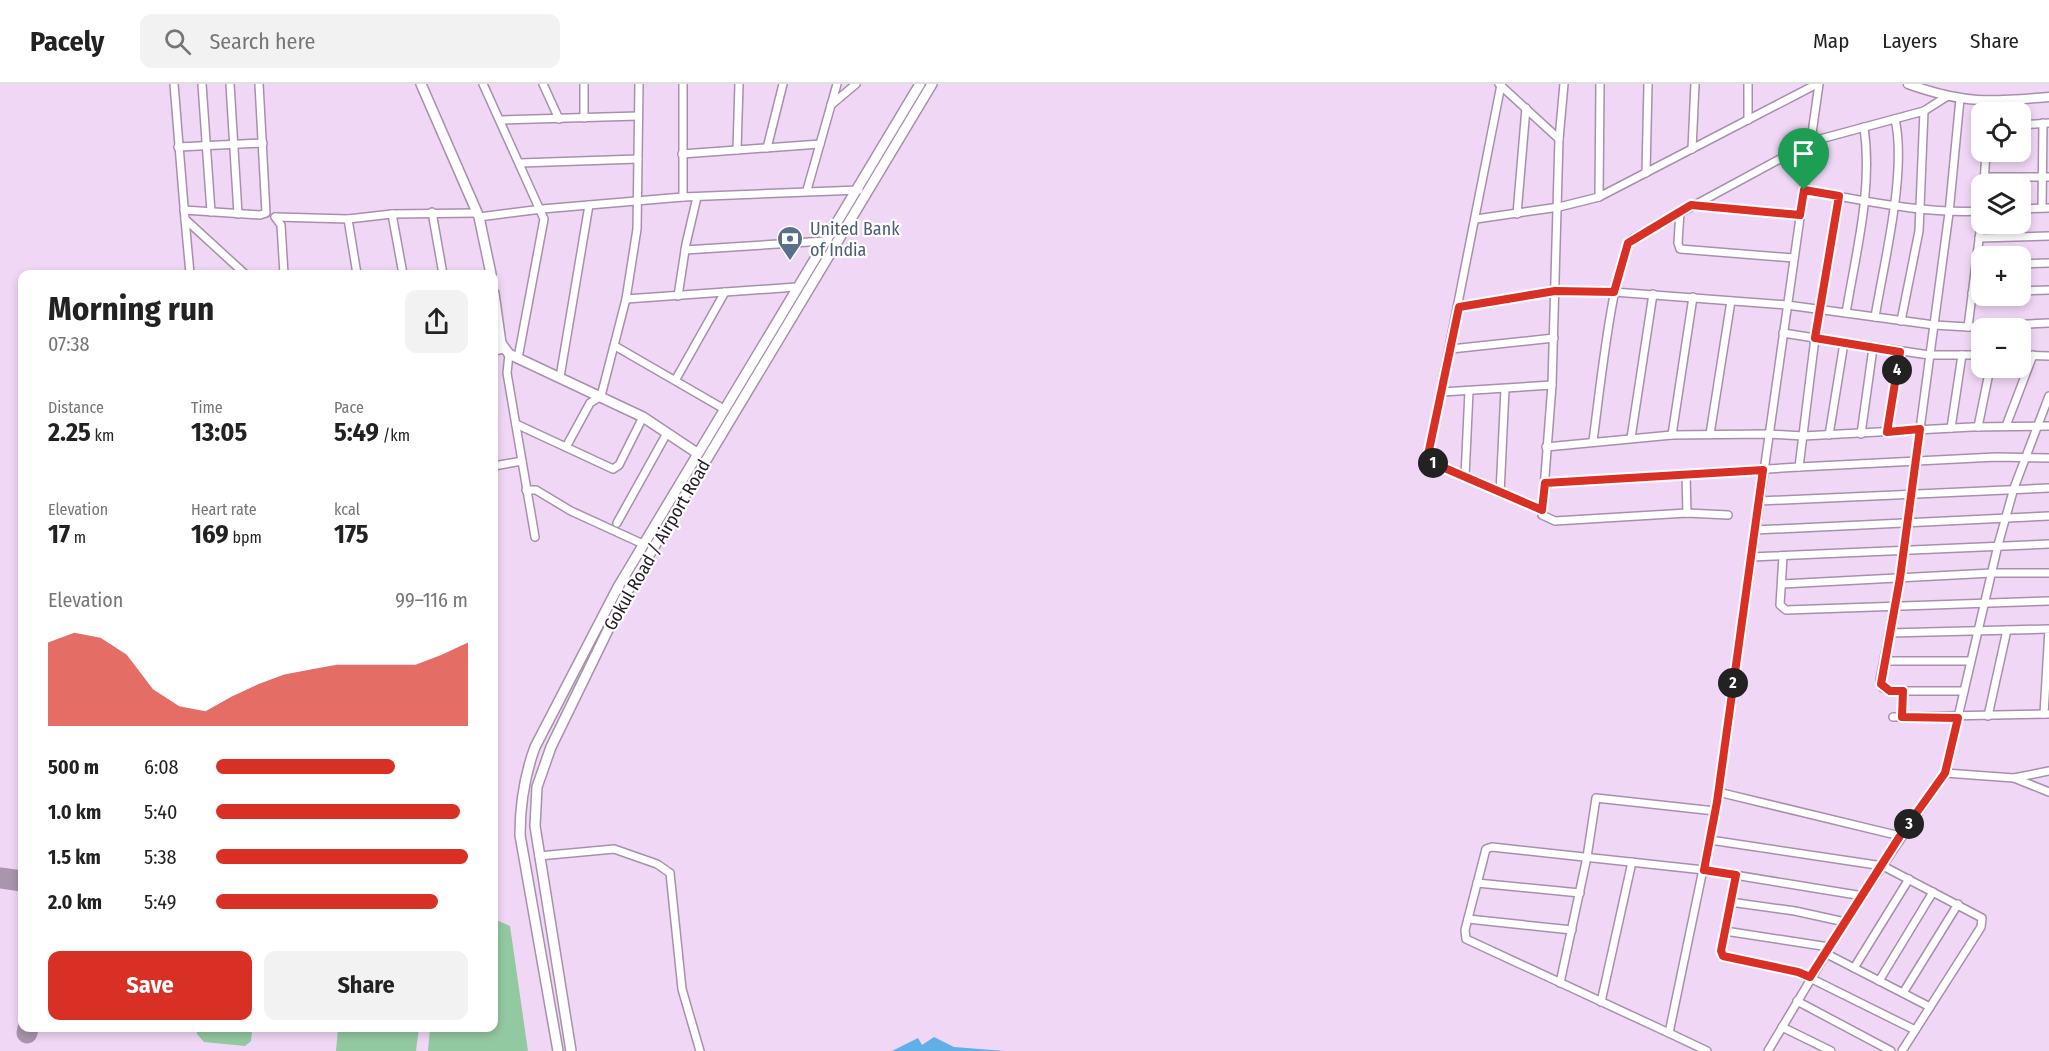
<!DOCTYPE html>
<meta charset="utf-8">
<style>
body{margin:0;font-family:"Fira Sans Condensed",sans-serif;background:#f2f2f2;color:#222;height:100vh;display:flex;flex-direction:column;font-size:22px;white-space:nowrap}
*{box-sizing:border-box;margin:0}
p{font-size:20px;color:#767676}
.icon{flex:none;width:33px;height:33px;fill:none;stroke:currentColor;stroke-width:2;stroke-linecap:round;stroke-linejoin:round}
.map{position:relative;flex:1;overflow:hidden}
.sheet{position:absolute;left:18px;top:186px;width:480px;height:762px;display:flex;flex-direction:column;background:#fff;border-radius:12px;box-shadow:0 3px 9px #0003}
.sheet>*{flex:none}
.tools{position:absolute;left:1971px;top:18px;display:grid;gap:12px}
.tools a{display:grid;place-items:center;width:60px;height:60px;border-radius:12px;background:#fff;box-shadow:0 3px 9px #0003;font-size:30px}
.pin{position:absolute;display:grid;place-items:center;width:51px;height:51px;color:#fff;margin:-62px -26px;border-radius:50% 50% 50% 0;rotate:-45deg;box-shadow:0 0 6px #0007}
.pin .icon{rotate:45deg}
.km{position:absolute;width:30px;height:30px;margin:-15px;border-radius:50%;background:#222;color:#fff;font-size:16px;line-height:30px;text-align:center}
.round{display:grid;place-items:center;flex:none;width:63px;height:63px;border-radius:12px;background:#f2f2f2}
.head{display:flex;align-items:center;justify-content:space-between;height:102px;padding:0 30px}
h1{font-size:33px;font-weight:700;line-height:45px}
.figures{display:grid;grid-template-columns:repeat(3,1fr);gap:9px;height:102px;padding:6px 30px}
.figures div{display:grid;align-content:center}
.figures b{font-size:26px;font-weight:700}
.figures small{font-size:16px;font-weight:400}
.figures p{font-size:16px}
.chart{height:168px;padding:12px 30px}
.chart p{display:flex;justify-content:space-between}
.chart svg{width:100%;height:108px;margin-top:6px;fill:#d93025;opacity:.7}
.primary-button{display:flex;gap:12px;margin-top:auto;padding:12px 30px}
.primary-button a{flex:1;height:69px;border-radius:12px;background:#d93025;color:#fff;font-size:24px;font-weight:700;line-height:69px;text-align:center}
.primary-button a+a{background:#f2f2f2;color:#222}
ul{padding:0 30px;list-style:none;font-size:20px}
li{display:grid;grid-template-columns:96px 72px 1fr;align-items:center;height:45px}
li i{height:15px;border-radius:8px;background:#d93025}
header{display:flex;align-items:center;gap:36px;box-sizing:border-box;height:84px;padding:0 30px;background:#fff;border-bottom:2px solid #e0e0e0}
header strong{font-size:28px}
nav{display:flex;gap:33px;margin-inline-start:auto;font-size:21px}
.search{width:420px;height:54px;background:#f2f2f2;display:flex;align-items:center;gap:15px;box-sizing:border-box;padding:0 21px;border-radius:12px;color:#767676;font-size:22px}
.map>svg:first-child{display:block}
.green{fill:#93c9a1}
.water{fill:#60afe7}
.lines{fill:none;stroke-linecap:round;stroke-linejoin:round}
.taxiway{stroke:#a995ad;stroke-width:21}
.minor-casing{stroke:#a890ad;stroke-width:10}
.tertiary-casing{stroke:#a890ad;stroke-width:11}
.secondary-casing{stroke:#a890ad;stroke-width:12}
.minor{stroke:#fff;stroke-width:7}
.tertiary{stroke:#fff;stroke-width:8}
.secondary{stroke:#fff;stroke-width:9}
.route-casing{stroke:#fff;stroke-width:12}
.route{stroke:#d93025;stroke-width:8}
.labels{text-anchor:middle;stroke-width:4.5;stroke-linejoin:round;paint-order:stroke}
.service-label{font-size:18px;fill:#4e5e75;stroke:#fff;text-anchor:start}
.street-label{font-size:18px;fill:#231a25;stroke:#fff}
</style>
<header>
<strong>Pacely</strong>
<div class="search"><svg class="icon" aria-label="search" viewBox="0 0 24 24"><circle cx="10" cy="10" r="6"/><path d="M15 15l6 6"/></svg>Search here</div>
<nav><a>Map</a><a>Layers</a><a>Share</a></nav>
</header>
<div class="map">
<svg width="2049" height="967" viewBox="0 0 2049 967">
<rect width="100%" height="100%" fill="#f1d7f6"/>
<g class="green">
<path d="M494,835L510,842L528,967H428L430,944H494Z"/>
<path d="M197,944H245V948H252L251,957L245,962L204,958L197,950Z"/>
<path d="M338,944H419L416,967H336Z"/>
</g>
<path class="water" d="M934,953L954,963L1005,967H892L918,954L922,961Z"/>
<g class="lines">
<g class="taxiway">
<path d="M0,794L22,797"/>
<path d="M27,949L28,944"/>
</g>
<defs>
<g id="minor">
<path d="M174,0L185,135L245,190"/>
<path d="M202,0L211,128"/>
<path d="M230,0L238,130"/>
<path d="M483,0L544,135L518,274"/>
<path d="M543,0L559,35"/>
<path d="M584,0V34"/>
<path d="M683,0V113"/>
<path d="M1499,0L1559,55"/>
<path d="M1564,0L1559,55L1552,301L1542,431L1555,437L1687,429L1728,431"/>
<path d="M1748,0V36"/>
<path d="M1501,1L1428,371L1433,379L1542,426"/>
<path d="M1960,15L1949,129L1900,494L1880,596L1883,604L1890,607H1964"/>
<path d="M831,21L856,0"/>
<path d="M1986,28L1987,18"/>
<path d="M500,36L638,32"/>
<path d="M2020,41L2049,39"/>
<path d="M178,63L263,59"/>
<path d="M767,64L783,0"/>
<path d="M1692,65L1695,0"/>
<path d="M737,66L739,0"/>
<path d="M682,70L820,60"/>
<path d="M520,79L638,75"/>
<path d="M1646,89L1648,0"/>
<path d="M1985,93H2049"/>
<path d="M1984,100L1986,68"/>
<path d="M807,106L837,0"/>
<path d="M1804,106C1863,116 1921,130 1982,127"/>
<path d="M1839,112L1815,254L1929,271H1982"/>
<path d="M1599,113L1600,0"/>
<path d="M1691,121L1800,131"/>
<path d="M2042,124L2043,39"/>
<path d="M2020,125L2049,124"/>
<path d="M184,126L260,131L266,129L259,0"/>
<path d="M1680,127L1678,159L1680,165L1794,174"/>
<path d="M432,128L443,190"/>
<path d="M392,130L403,190"/>
<path d="M1517,130L1526,24"/>
<path d="M275,133L281,141L284,190"/>
<path d="M276,133L348,135L392,130L477,129"/>
<path d="M479,133L542,125L683,113L859,106"/>
<path d="M185,135L190,190"/>
<path d="M348,135L357,190"/>
<path d="M1476,135L1559,123L1599,113L1817,0"/>
<path d="M1979,154L2049,152"/>
<path d="M685,166L825,157"/>
<path d="M2020,180L2049,179"/>
<path d="M2020,207L2049,206"/>
<path d="M1972,209H1982"/>
<path d="M678,212L686,160L697,113"/>
<path d="M626,215L797,203"/>
<path d="M1459,223L1555,207L1614,208L1787,221L1934,241L1968,243L2049,239"/>
<path d="M1846,229C1856,168 1873,105 1864,43"/>
<path d="M1875,233C1884,178 1907,88 1895,35"/>
<path d="M1901,237L1919,147L1924,27"/>
<path d="M1968,243L1982,132"/>
<path d="M1783,249L1815,254L1799,383"/>
<path d="M615,262L724,325"/>
<path d="M1451,265L1554,254"/>
<path d="M494,267L504,265"/>
<path d="M509,270L507,289L535,453"/>
<path d="M2020,271L2049,272"/>
<path d="M560,293L589,121"/>
<path d="M676,295L725,208"/>
<path d="M1442,308L1552,301"/>
<path d="M516,340L613,385L619,381L643,333"/>
<path d="M2006,342L2033,271"/>
<path d="M1978,343L1990,284"/>
<path d="M1951,344L1962,271"/>
<path d="M1887,348L1900,268"/>
<path d="M1710,350L1731,217"/>
<path d="M1861,350L1873,264"/>
<path d="M1672,351L1693,213"/>
<path d="M1829,351L1844,259"/>
<path d="M1631,354L1653,210"/>
<path d="M1593,357C1598,322 1613,175 1632,155L1813,57L1924,27L1946,13"/>
<path d="M566,363L590,319L601,312L626,215L637,145L639,0"/>
<path d="M1546,363L1672,351L1769,350L1803,352L1972,343L2049,342"/>
<path d="M494,382L522,377"/>
<path d="M1686,391L1687,429"/>
<path d="M1465,393L1469,307"/>
<path d="M1545,399L1799,383L1996,373L2049,374"/>
<path d="M526,406H536L571,427L643,460"/>
<path d="M1500,409L1505,305"/>
<path d="M1759,417L2049,404"/>
<path d="M617,439L667,349"/>
<path d="M1755,446L2049,432"/>
<path d="M1783,472L1780,521L1786,526L2049,517"/>
<path d="M1751,473L2049,460"/>
<path d="M1782,500L1992,489H2049"/>
<path d="M1889,549L2049,545L2044,630"/>
<path d="M1884,577H1970"/>
<path d="M1988,632L2007,546"/>
<path d="M1893,633L2049,630"/>
<path d="M1902,633L1903,607"/>
<path d="M1945,689L2014,694L2049,687"/>
<path d="M2014,694L2049,708"/>
<path d="M1718,708L1900,752"/>
<path d="M1710,756L1883,782L1982,834L1981,843L1902,967"/>
<path d="M539,772L614,765L657,780L670,789L682,905L700,967"/>
<path d="M1736,791L1721,867L1723,872L1798,888L1915,946"/>
<path d="M1477,799L1580,809"/>
<path d="M1730,818L1795,827L1845,838"/>
<path d="M1468,835L1572,846"/>
<path d="M1725,847L1829,863"/>
<path d="M1825,869L1930,923"/>
<path d="M1854,884L1909,795"/>
<path d="M1879,897L1933,808"/>
<path d="M1560,899L1587,773L1596,714L1715,727"/>
<path d="M1903,909L1958,820"/>
<path d="M1797,917L1891,967"/>
<path d="M1601,918L1632,778"/>
<path d="M1782,943L1831,967"/>
<path d="M1669,949L1466,855L1465,846L1486,765L1492,763L1704,786L1863,812"/>
<path d="M1707,967L1669,949L1717,718L1819,0"/>
<path d="M1768,967L1845,838L1945,689L1998,461L2014,404L2049,312"/>
</g>
<path id="tertiary" d="M1908,0C1964,20 1990,18 2049,13"/>
<g id="secondary">
<path d="M421,0L479,133L491,190"/>
<path d="M494,209L501,259L509,270L643,333L697,369"/>
<path d="M558,967L520,751C520,719 524,693 535,663L618,503L920,0"/>
<path d="M571,967L535,742L537,703L551,663L624,513L932,0"/>
</g>
</defs>
<use href="#minor" class="minor-casing"/>
<use href="#tertiary" class="tertiary-casing"/>
<use href="#secondary" class="secondary-casing"/>
<use href="#minor" class="minor"/>
<use href="#tertiary" class="tertiary"/>
<use href="#secondary" class="secondary"/>
</g>
<g class="lines">
<defs>
<path id="route" d="M1804,106L1839,112L1815,254L1900,268L1887,348L1920,345L1900,494L1881,600L1890,607H1903L1902,633L1958,634L1945,689L1900,752L1810,893L1798,888L1723,872L1721,867L1736,791L1704,786L1717,718L1763,386L1545,399L1542,426L1433,379L1428,371L1459,223L1555,207L1614,208L1628,159L1691,121L1800,131Z"/>
</defs>
<use href="#route" class="route-casing"/>
<use href="#route" class="route"/>
</g>
<defs>
<symbol id="bank-pin" viewBox="-11 -11 22 30"><path d="M0 17L-7.5 6A9.5 9.5 0 1 1 7.5 6Z" fill="#5c6f8a" stroke="#fff"/><path d="M-6-4H6V4H-6ZM0-2.3a2.3 2.3 0 1 0 0 4.6a2.3 2.3 0 1 0 0-4.6Z" fill="#fff"/></symbol>
</defs>
<g fill-rule="evenodd">
<use href="#bank-pin" x="775" y="140" width="30" height="40"/>
</g>
<g class="labels">
<g class="service-label">
<text x="810" y="151">United Bank<tspan x="810" dy="21">of India</tspan></text>
</g>
<g class="street-label">
<text transform="translate(657 461) rotate(-60)" y="6">Gokul Road / Airport Road</text>
</g>
</g>
</svg>
<div class="tools">
<a><svg class="icon" aria-label="locate" viewBox="0 0 24 24"><circle cx="12" cy="12" r="6"/><path d="M12 2v4M12 18v4M2 12h4M18 12h4"/></svg></a>
<a><svg class="icon" aria-label="layers" viewBox="0 0 24 24"><path d="M12 4l9 5-9 5-9-5zM3 14l9 5 9-5"/></svg></a>
<a>+</a>
<a>−</a>
</div>
<div class="pin" style="left:1804px;top:106px;background:#1e9e55"><svg class="icon" aria-label="arrive" viewBox="0 0 24 24"><path d="M6 21V4h12l-3 4 3 4H6"/></svg></div>
<b class="km" style="left:1433px;top:379px">1</b>
<b class="km" style="left:1733px;top:599px">2</b>
<b class="km" style="left:1909px;top:740px">3</b>
<b class="km" style="left:1897px;top:286px">4</b>
<section class="sheet">
<div class="head"><div><h1>Morning run</h1><p>07:38</p></div><a class="round"><svg class="icon" aria-label="share" viewBox="0 0 24 24"><path d="M12 15V3M7 8l5-5 5 5M5 13v7h14v-7"/></svg></a></div>
<div class="figures">
<div><p>Distance</p><b>2.25<small> km</small></b></div>
<div><p>Time</p><b>13:05</b></div>
<div><p>Pace</p><b>5:49<small> /km</small></b></div>
</div>
<div class="figures">
<div><p>Elevation</p><b>17<small> m</small></b></div>
<div><p>Heart rate</p><b>169<small> bpm</small></b></div>
<div><p>kcal</p><b>175</b></div>
</div>
<div class="chart"><p><span>Elevation</span>99–116 m</p>
<svg viewBox="0 0 160 44" preserveAspectRatio="none"><path d="M0 44V10L10 6L20 8L30 15L40 29L50 36L60 38L70 32L80 27L90 23L100 21L110 19L120 19L130 19L140 19L150 15L160 10V44z"/></svg>
</div>
<ul>
<li><b>500 m</b>6:08<i style="width:71%"></i></li>
<li><b>1.0 km</b>5:40<i style="width:97%"></i></li>
<li><b>1.5 km</b>5:38<i style="width:100%"></i></li>
<li><b>2.0 km</b>5:49<i style="width:88%"></i></li>
</ul>
<div class="primary-button"><a>Save</a><a>Share</a></div>
</section>
</div>
